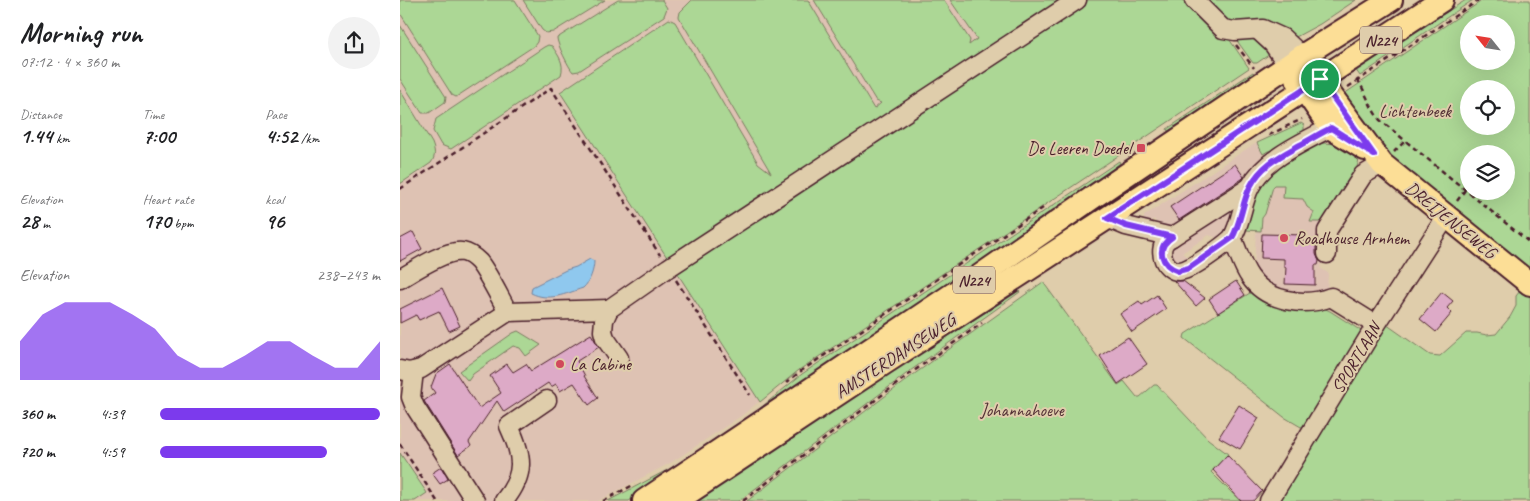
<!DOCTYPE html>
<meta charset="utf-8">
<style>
body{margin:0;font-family:Caveat,sans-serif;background:#f2f2f2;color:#202124;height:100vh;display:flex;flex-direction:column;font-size:19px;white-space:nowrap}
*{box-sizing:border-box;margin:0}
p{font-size:16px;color:#757577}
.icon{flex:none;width:28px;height:28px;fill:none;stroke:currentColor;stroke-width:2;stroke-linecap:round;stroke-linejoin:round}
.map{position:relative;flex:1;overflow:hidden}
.details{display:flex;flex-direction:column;background:#fff;width:400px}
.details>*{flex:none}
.needle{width:32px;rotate:300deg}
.controls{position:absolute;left:1060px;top:15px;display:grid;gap:10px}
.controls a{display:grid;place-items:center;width:55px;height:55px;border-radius:50%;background:#fff;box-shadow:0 5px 20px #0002;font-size:25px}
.pin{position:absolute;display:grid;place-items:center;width:42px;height:42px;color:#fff;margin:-21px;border:2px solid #fff;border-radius:50%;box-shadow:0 1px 5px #0007}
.round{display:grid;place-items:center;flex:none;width:52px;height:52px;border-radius:26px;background:#f2f2f2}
.headline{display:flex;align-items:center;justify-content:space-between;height:85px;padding:0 20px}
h1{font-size:28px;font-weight:700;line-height:38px}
.metrics{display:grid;grid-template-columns:repeat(3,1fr);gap:8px;height:85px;padding:5px 20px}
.metrics div{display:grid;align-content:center}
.metrics b{font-size:21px;font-weight:700}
.metrics small{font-size:14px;font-weight:400}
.metrics p{font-size:14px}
.chart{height:140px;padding:10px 20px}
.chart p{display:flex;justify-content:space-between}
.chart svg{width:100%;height:90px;margin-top:5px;fill:#7c3aed;opacity:.7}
ul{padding:0 20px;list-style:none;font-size:16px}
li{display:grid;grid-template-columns:80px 60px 1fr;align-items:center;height:38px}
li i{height:12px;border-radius:6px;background:#7c3aed}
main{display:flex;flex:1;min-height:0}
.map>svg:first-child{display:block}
.built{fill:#dec2b3}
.green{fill:#acd795;stroke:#7b7b60;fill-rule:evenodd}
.water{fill:#8fc8ee;stroke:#7384a0}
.building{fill:#ddaac7;stroke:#4a1f2b}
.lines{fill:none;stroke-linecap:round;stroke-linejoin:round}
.minor-casing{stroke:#4a1f2b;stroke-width:21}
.major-casing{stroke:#4a1f2b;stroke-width:26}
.path{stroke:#4a1f2b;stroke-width:2.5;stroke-dasharray:5 4;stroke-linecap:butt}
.minor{stroke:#dfcdab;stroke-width:18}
.major{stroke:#fcde96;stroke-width:22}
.route-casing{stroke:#fff;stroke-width:10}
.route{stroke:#7c3aed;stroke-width:6}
.poi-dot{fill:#d1495b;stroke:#dfcdab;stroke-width:2}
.labels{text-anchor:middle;stroke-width:4;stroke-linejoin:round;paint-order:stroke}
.shield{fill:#dfcdab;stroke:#775351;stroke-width:1}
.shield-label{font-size:16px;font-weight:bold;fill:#4a1f2b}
.park-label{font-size:18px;fill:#543136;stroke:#dfcdab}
.poi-label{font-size:18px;fill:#4a1f2b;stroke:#dfcdab;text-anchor:start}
.street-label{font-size:18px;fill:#4a1f2b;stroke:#dfcdab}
</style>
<main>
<section class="details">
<div class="headline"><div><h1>Morning run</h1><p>07:12 · 4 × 360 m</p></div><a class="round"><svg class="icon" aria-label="share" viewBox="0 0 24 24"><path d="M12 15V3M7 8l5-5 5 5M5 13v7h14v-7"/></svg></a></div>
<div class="metrics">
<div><p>Distance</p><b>1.44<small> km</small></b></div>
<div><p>Time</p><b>7:00</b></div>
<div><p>Pace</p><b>4:52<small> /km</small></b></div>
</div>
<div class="metrics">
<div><p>Elevation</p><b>28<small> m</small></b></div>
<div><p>Heart rate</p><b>170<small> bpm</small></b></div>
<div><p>kcal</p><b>96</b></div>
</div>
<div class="chart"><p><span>Elevation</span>238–243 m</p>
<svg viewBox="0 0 160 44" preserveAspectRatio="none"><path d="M0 44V25L10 12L20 6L30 6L40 6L50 12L60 19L70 32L80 38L90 38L100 32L110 25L120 25L130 32L140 38L150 38L160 25V44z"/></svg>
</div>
<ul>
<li><b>360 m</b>4:39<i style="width:100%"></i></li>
<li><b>720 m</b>4:59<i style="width:76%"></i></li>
</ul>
</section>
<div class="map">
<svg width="1130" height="501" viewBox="0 0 1130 501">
<rect width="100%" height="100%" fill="#dfcdab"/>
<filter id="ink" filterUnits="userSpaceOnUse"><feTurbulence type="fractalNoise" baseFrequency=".02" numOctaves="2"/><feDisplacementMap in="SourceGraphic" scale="10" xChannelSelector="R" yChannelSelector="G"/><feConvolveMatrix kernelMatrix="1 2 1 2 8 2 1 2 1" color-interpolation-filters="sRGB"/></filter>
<g filter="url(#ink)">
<g class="built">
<path d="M0,0H780L801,95L683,179L399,370L341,416L272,462L198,501H0Z"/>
<path d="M857,143L863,154L847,183L834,216L822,240L809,235L782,253L793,260L778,263L774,260L772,257L773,248L754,219L749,223L744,220V216L848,148Z"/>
<path d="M875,185H884L903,199L907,207L914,212L911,218L922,222L923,262L920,268L928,273L927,294L920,298L866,288L854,268L856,231L861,230L862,218L867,207L871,191Z"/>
</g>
<g class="green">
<path d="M0,0H115L138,36L137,42L134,46L56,97L52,95L0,13Z"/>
<path d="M123,0H205L153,32L146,33L142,30Z"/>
<path d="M218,0H262L267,8L264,16L179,71L173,72C169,68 157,44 157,38Z"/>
<path d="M292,0H408L474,109L481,103L476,101L414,0H544L570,40L569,45L577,39L550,0H670L270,262L160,92L269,19L275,22L358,163L371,173L279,17L280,12Z"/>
<path d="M686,0H787L827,36L849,68L399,370L360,402L274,268Z"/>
<path d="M800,0H956L920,24L894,38L832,25Z"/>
<path d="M1066,0H1073L960,76L953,66L993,41L1045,13Z"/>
<path d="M1083,0H1130V277L991,164L941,96ZM1069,24H1106V61H1069ZM1069,89H1106V126H1069ZM1069,154H1106V191H1069Z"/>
<path d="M0,25L46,97L45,102L29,113H22L0,79Z"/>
<path d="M854,35L870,54L857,63H853L835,38Z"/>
<path d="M148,45L152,46C158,55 165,63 161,75L51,149L41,145L33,131L36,119L144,47Z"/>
<path d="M853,72L857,77L810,108L768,131L767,129Z"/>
<path d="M0,90L32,143C35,151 36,156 31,163L0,184Z"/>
<path d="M901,123L904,125V131L900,137L874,151H868L863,154L857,143Z"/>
<path d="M924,143L937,144L959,155C961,172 932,207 922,222H910L914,212L907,207L903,199L883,198L884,185H875L873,187L865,214L862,218L861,231L846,230L847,204L874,167L913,145Z"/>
<path d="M719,161L720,163L689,187L408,382L229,501H208L271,468L353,414L402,374Z"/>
<path d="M643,282L718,385L724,381L737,397H740L754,385H757L808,439L828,454L811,472L840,501H347L513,375Z"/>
<path d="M1123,287L1130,293V501H874L983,322L1030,355L1040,356L1066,333H1077L1087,335L1096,334L1110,317L1116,306V296Z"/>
<path d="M619,291L620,292L510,371L339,501H289L443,399L512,359Z"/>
<path d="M853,291L919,306L930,311L966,334L906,425L901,427L884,417L784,338L785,334Z"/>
<path d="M118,331L141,345L126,356L120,348L113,346L73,374L68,381L59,371L113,333Z"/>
<path d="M0,453L27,493L15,501H0Z"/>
</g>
<path class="water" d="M190,259L194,261C194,270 190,282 183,288C165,294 149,302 131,293L132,287L166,270L176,267Z"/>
<g class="building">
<path d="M835,164L844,177L842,179L779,220L770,207Z"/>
<path d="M13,232L22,249L0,261V239Z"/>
<path d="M862,234L904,235L903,242L916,243V254L919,261L918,265H915V285L885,284L886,267H884V259L861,258Z"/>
<path d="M774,281H783L805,298L796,306Z"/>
<path d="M836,281L845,295L818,313L809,299Z"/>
<path d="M42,288L60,326L49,331L39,311L19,320L16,315L0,323V309Z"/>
<path d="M1042,292L1053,301L1047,308L1052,313L1036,332L1020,319Z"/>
<path d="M757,295L766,309L732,332L720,314L739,301L742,305Z"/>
<path d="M191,334L199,347L177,361L185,376H184L198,398L189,405L174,383L160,391L156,384L151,387L148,383L104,412L97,401L69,442L71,446L58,455L24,401L35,393L31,387L36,374L50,364L79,408L101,393L90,376L107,364L113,372L126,364L131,371Z"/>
<path d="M728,337L747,364L718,384L700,356Z"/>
<path d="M839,405L859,418L840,449L819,437Z"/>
<path d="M827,455L862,491L853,501H841L813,470Z"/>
<path d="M41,467L48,479L40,484L32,473Z"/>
</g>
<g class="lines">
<defs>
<g id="minor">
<path d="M794,0L823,29L835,31L863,29L883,38L902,56"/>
<path d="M860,32L873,44L888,66"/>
<path d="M707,218L726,226L772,237L850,187"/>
<path d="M772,237C770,238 768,239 766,241C757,251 765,271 779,271C790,271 823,246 832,238C841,224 842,203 850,187C866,156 911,139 941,122"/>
<path d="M832,238C838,250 842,266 850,277C867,302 905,307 931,297L976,325"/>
<path d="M927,254V231L963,175L982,164"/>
<path d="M0,279C15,270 46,249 63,252C69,253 75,258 79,262C89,275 100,298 108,312"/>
<path d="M219,358L205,338L203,331L204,320L209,309L268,268L677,0"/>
<path d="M0,370L10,372L21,369L108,312L209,309"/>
<path d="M14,371L11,397L15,407L75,501"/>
<path d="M104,501C126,474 123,456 109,426L147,400"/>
<path d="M869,501L976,325L1046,217"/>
</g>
<g id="major">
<path d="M910,67L982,164L1130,284"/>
<path d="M896,78L931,128L965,149"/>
<path d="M244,501L571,282L692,198L902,56L991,0"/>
<path d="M276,501L483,364L1042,0"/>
</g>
</defs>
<use href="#minor" class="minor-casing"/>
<use href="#major" class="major-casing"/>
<g class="path">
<path d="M836,45L854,68"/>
<path d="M957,79C966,92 970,108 980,120L1130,243"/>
<path d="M948,87L1079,0"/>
<path d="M869,135L902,119"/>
<path d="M994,152L1006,140"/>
<path d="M0,189L151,88L260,255"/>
<path d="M1057,201L1065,190"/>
<path d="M276,280L350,395"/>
<path d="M386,383L401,371L646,206"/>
<path d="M0,444L37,501"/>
<path d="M203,501L235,484"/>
<path d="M343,501L511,373L582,323"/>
</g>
<use href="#minor" class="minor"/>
<use href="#major" class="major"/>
</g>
</g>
<g class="lines" filter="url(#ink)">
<defs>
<path id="route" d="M920,79L974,155L931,128C921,133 911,139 900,145C880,156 861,165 850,187C842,203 841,223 832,238L789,268L778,271C761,265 755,248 772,237L726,226L707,218Z"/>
</defs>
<use href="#route" class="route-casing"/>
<use href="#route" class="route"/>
</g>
<g class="poi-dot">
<rect x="736" y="143" width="10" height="10" rx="2.5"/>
<circle cx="884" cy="238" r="5"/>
<circle cx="160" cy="364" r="5"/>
</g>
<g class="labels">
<g class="shield">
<rect x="960" y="26.5" width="42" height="27" rx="4"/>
<rect x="553" y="266.5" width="42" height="27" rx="4"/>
</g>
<g class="shield-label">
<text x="981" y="46">N224</text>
<text x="574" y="286">N224</text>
</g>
<g class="park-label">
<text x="1015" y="117">Lichtenbeek</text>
<text x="622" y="416">Johannahoeve</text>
</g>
<g class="poi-label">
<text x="731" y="154" text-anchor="end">De Leeren Doedel</text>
<text x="894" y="244">Roadhouse Arnhem</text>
<text x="170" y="370">La Cabine</text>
</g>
<g class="street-label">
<text transform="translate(1051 220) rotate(39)" y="6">DREIJENSEWEG</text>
<text transform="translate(495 356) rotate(-33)" y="6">AMSTERDAMSEWEG</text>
<text transform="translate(956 358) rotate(-59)" y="6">SPORTLAAN</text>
</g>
</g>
</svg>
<div class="controls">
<a><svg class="needle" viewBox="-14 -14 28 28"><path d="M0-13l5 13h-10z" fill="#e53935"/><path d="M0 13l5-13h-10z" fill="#757577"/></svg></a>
<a><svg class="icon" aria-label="locate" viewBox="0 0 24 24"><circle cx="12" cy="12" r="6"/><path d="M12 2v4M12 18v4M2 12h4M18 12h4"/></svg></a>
<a><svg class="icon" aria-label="layers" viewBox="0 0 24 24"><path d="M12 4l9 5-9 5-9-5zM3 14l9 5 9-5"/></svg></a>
</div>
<div class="pin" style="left:920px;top:79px;background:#1e9e55"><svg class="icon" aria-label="arrive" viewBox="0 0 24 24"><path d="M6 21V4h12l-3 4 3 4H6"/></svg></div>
</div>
</main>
